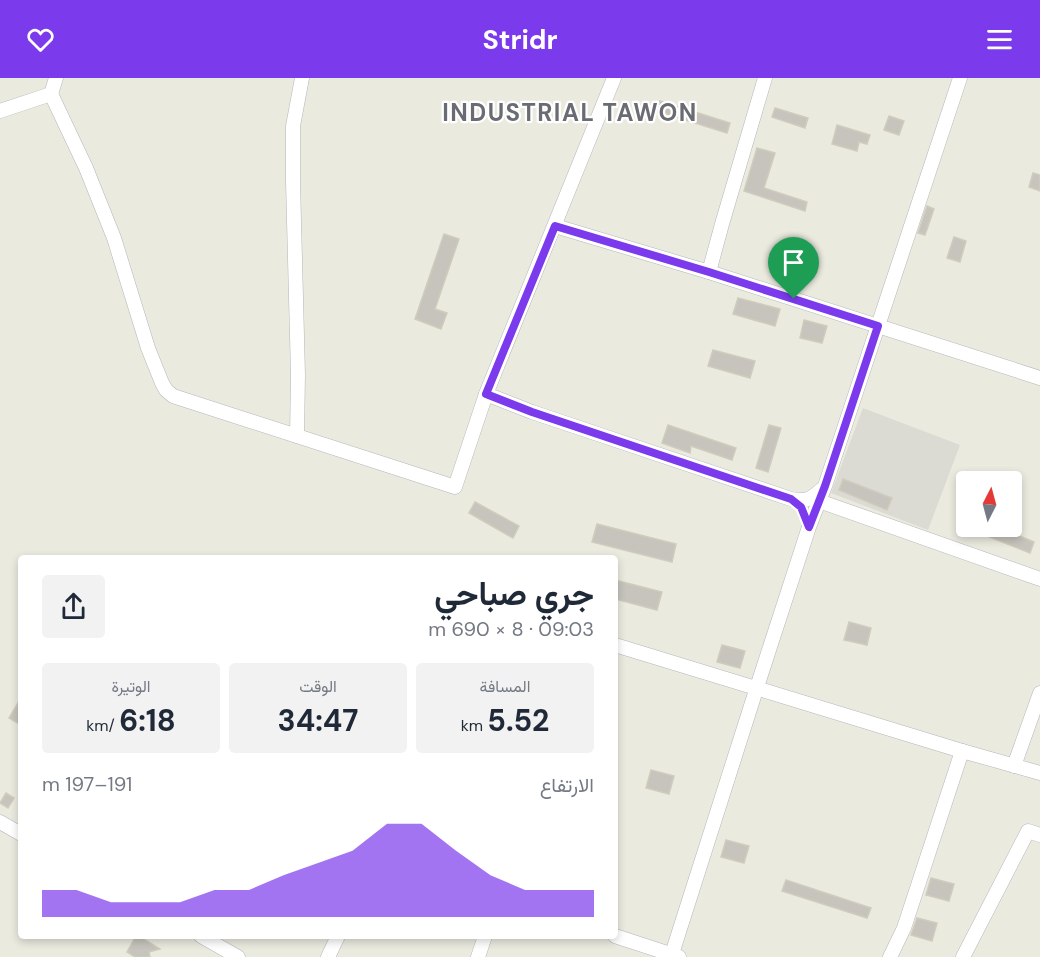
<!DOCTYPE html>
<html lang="ar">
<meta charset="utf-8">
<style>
body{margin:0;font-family:"DM Sans",Vazirmatn,sans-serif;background:#f2f2f3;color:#1f2937;direction:rtl;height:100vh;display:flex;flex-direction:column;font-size:22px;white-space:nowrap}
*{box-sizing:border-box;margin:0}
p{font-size:20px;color:#747a83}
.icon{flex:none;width:33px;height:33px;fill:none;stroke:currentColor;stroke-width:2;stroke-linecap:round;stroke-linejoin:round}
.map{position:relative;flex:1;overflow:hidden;direction:ltr}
.panel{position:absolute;left:18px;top:477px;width:600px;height:384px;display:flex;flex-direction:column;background:#fff;border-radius:6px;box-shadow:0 3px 9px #0003;direction:rtl}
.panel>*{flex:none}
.needle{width:39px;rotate:6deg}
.controls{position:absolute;left:956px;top:393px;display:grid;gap:12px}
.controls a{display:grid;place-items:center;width:66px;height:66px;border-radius:6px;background:#fff;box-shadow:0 3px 9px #0003;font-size:30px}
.pin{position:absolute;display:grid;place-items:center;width:51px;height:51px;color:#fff;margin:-62px -26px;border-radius:50% 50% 50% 0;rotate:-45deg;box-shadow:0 0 6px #0007}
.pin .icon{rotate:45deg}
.round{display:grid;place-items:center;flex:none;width:63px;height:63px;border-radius:6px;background:#f2f2f3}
.head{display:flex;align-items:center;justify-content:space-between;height:102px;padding:0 24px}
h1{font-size:33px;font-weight:700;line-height:45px}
.metrics{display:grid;grid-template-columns:repeat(3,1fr);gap:9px;height:102px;padding:6px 24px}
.metrics div{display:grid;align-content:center;border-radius:6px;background:#f2f2f3;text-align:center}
.metrics b{font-size:30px;font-weight:700}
.metrics small{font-size:16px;font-weight:400}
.metrics p{font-size:16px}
.chart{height:168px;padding:12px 24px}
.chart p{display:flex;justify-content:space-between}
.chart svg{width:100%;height:108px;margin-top:6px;fill:#7c3aed;opacity:.7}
header{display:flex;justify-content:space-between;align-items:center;height:78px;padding:0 24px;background:#7c3aed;color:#fff;font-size:27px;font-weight:700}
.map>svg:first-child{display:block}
.industrial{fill:#dcdbd3}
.building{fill:#c6c4bc;stroke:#d0ccbd;stroke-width:1.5}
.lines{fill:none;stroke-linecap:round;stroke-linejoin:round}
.minor-casing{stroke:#b5b6bc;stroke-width:15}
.minor{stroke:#fff;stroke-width:14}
.route-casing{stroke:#fff;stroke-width:12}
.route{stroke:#7c3aed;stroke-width:8}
.labels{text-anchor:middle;stroke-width:4.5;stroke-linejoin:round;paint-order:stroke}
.district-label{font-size:24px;font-weight:bold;letter-spacing:1.5px;fill:#696c72;stroke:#fff}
</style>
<header><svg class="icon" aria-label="menu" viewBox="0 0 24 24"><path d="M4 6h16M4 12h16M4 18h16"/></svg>Stridr<svg class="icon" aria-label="heart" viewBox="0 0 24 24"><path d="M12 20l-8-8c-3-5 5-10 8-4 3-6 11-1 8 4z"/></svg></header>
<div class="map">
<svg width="1040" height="879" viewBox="0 0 1040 879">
<rect width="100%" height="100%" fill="#ebeadf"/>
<path class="industrial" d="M863,330L960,367L928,452L831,415Z"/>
<g class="building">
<path d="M660,23L730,45L727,55L657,33Z"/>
<path d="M775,30L808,40L805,50L772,39Z"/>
<path d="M889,38L904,43L899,57L884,52Z"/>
<path d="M837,47L870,57L867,66L859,64L857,73L832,66Z"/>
<path d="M757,70L775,75L764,110L807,124L805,133L744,113Z"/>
<path d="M1033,95L1040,97V113L1029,109Z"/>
<path d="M927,128L934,131L925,157L918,155Z"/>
<path d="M444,156L459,161L435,231L447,235L441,251L415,241Z"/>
<path d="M954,159L966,163L960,184L947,180Z"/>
<path d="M738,220L780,231L775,248L733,236Z"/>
<path d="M804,242L827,248L822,265L800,260Z"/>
<path d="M713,272L755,283L750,300L708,288Z"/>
<path d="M668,347L736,370L732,382L691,368L690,375L662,365Z"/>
<path d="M769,347L781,350L768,394L756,390Z"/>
<path d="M843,401L892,420L887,432L839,412Z"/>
<path d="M475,424L519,448L513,460L469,435Z"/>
<path d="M597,446L676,466L672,484L592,464Z"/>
<path d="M995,448L1034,464L1030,475L964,449Z"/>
<path d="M615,502L662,514L657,532L615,521Z"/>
<path d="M849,544L871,550L867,567L844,562Z"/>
<path d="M722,567L745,573L740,590L717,584Z"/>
<path d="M21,620V647L9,640Z"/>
<path d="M651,692L674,698L669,716L646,710Z"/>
<path d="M6,715L14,720L8,730L0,725Z"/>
<path d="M726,762L749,768L744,785L721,779Z"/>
<path d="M931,800L954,806L949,823L926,817Z"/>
<path d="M786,802L871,830L867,840L782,813Z"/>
<path d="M917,840L937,845L932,863L911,857Z"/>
<path d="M136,858H139L160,871L149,874L150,879H135L127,874Z"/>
</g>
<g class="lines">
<defs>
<g id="minor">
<path d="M51,16L86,90L114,160L148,270L162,305L166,312L173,318L455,409L486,316L614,0"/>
<path d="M0,33L51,16L56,0"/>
<path d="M555,148L709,194L1040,300"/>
<path d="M709,194L722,146L765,0"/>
<path d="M486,316L532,334L791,421C807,424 811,421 822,411"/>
<path d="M297,358L298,297L293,104V48L302,0"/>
<path d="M819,423L1040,501"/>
<path d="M615,567L962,673L1040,695"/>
<path d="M1014,688L1040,615"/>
<path d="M0,744L21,756"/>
<path d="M201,858L238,879"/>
<path d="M615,858L679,879"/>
<path d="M328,879L338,858"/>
<path d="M478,879L485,858"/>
<path d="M671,879L757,609L809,449L825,408L960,0"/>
<path d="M890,879L904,850L962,673"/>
<path d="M963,879L1028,753L1040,757"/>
</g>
</defs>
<use href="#minor" class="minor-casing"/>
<use href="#minor" class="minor"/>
</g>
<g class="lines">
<defs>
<path id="route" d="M555,148L709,194L878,248L825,408L809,449L801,429L791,421L532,334L486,316Z"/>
</defs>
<use href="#route" class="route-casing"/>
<use href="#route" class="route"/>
</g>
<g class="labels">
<g class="district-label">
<text x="570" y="43">INDUSTRIAL TAWON</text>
</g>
</g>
</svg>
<div class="controls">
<a><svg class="needle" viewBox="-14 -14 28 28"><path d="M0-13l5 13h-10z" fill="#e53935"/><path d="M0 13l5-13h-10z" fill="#747a83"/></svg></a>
</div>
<div class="pin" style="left:794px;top:221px;background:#1e9e55"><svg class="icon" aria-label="arrive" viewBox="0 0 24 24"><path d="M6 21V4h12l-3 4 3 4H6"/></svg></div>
<section class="panel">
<div class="head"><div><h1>جري صباحي</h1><p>09:03 · 8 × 690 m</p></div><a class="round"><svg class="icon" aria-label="share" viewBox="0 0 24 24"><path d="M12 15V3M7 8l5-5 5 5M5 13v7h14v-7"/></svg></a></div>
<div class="metrics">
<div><p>المسافة</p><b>5.52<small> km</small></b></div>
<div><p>الوقت</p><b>34:47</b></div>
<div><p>الوتيرة</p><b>6:18<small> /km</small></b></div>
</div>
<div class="chart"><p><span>الارتفاع</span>191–197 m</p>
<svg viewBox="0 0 160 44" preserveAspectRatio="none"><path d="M0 44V33L10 33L20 38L30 38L40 38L50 33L60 33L70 27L80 22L90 17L100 6L110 6L120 17L130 27L140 33L150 33L160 33V44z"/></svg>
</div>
</section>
</div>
